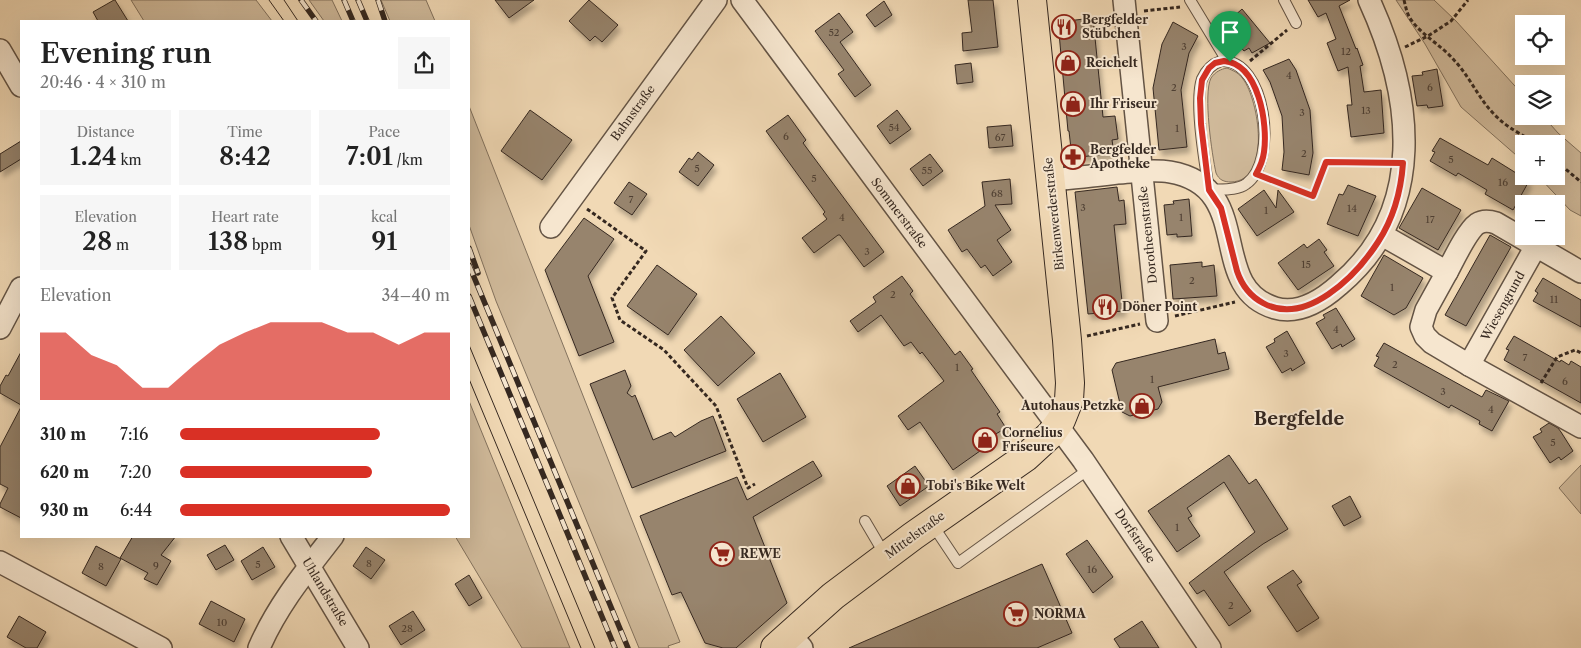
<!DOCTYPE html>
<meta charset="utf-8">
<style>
body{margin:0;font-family:"Libre Caslon Text",serif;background:#f6f6f6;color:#222;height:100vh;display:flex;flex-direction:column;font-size:19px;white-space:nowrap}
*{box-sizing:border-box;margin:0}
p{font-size:16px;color:#767676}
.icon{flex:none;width:28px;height:28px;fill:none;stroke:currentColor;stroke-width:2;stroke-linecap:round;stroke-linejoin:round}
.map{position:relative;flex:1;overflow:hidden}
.side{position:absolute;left:20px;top:20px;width:450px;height:518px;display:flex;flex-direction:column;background:#fff;border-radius:0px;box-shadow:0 5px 20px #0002}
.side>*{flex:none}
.fabs{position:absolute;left:1515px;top:15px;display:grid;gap:10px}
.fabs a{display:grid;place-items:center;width:50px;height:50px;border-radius:0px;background:#fff;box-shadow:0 5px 20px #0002;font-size:25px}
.pin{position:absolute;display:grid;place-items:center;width:42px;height:42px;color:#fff;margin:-51px -21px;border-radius:50% 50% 50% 0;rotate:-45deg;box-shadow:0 0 5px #0007}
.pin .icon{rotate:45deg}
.round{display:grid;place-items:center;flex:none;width:52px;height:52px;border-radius:0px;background:#f6f6f6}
.summary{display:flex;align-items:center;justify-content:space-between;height:85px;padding:0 20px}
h1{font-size:28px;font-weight:600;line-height:38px}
.figures{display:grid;grid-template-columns:repeat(3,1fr);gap:8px;height:85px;padding:5px 20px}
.figures div{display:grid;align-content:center;border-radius:0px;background:#f6f6f6;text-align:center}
.figures b{font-size:25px;font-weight:600}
.figures small{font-size:14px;font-weight:400}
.figures p{font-size:14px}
.chart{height:140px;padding:10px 20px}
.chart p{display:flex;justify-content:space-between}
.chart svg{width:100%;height:90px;margin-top:5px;fill:#d93025;opacity:.7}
ul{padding:0 20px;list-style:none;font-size:16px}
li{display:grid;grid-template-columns:80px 60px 1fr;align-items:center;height:38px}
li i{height:12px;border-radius:6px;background:#d93025}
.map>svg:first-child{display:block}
.green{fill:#d1bb9c;stroke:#83725e}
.building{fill:#97846d;stroke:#352820;filter:url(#shadow)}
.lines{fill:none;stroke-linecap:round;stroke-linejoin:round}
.lane-casing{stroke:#645445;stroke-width:12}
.street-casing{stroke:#645445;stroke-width:24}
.primary-casing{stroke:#352820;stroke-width:30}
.path{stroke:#352820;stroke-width:3;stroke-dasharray:4 2.5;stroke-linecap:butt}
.lane{stroke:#f6e6cf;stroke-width:10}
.street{stroke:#f6e6cf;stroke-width:21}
.primary{stroke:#f1d9b5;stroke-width:28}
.tram{stroke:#352820;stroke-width:1}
.rail-casing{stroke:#352820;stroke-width:5.5}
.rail{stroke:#f6e6cf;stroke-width:4;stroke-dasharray:11;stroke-linecap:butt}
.route-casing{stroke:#fff;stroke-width:10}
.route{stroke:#d93025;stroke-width:6}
.labels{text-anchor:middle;stroke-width:4;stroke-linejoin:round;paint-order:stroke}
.number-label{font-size:10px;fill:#4e3f33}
.poi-label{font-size:12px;font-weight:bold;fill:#352820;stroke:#f6e6cf;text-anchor:start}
.street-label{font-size:12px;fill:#352820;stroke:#f6e6cf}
.district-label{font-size:18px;font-weight:bold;fill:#352820;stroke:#f6e6cf}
</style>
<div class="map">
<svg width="1581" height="648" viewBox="0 0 1581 648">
<defs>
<filter id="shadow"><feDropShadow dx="3" dy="5.5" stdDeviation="2.5" flood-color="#0004"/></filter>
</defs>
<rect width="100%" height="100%" fill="#f1d9b5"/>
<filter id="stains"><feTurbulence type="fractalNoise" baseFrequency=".004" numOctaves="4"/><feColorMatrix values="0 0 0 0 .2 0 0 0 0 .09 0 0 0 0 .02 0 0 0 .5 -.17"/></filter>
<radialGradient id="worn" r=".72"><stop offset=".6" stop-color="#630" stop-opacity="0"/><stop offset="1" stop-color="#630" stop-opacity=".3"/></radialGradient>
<g class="green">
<path d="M131,0H256L272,21H144Z"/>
<path d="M309,0H332L342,21H324Z"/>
<path d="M381,0H426L435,21H390Z"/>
<path d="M1396,0H1434L1456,21L1524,96V116H1543L1558,133L1581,153V216L1570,210L1538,176H1556V144H1524V162L1461,107L1425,44Z"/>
<path d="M1227,68C1234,71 1239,73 1243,79C1259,100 1272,181 1231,182C1224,182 1219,180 1216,173C1212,155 1203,94 1211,78C1215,72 1221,69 1227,68Z"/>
<path d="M469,106L680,642L668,646L669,648H639L496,301L469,225Z"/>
<path d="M469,401L570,648H522L455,536H469Z"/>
<path d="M1581,465V514L1559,488Z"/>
</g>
<g class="building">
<path d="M114,0H115L128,21H98L93,12Z"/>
<path d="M495,0H534L509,18Z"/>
<path d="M589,0L618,25L602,42L595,36L590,41L569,21Z"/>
<path d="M968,0H993L998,47L963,51L962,33L972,32Z"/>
<path d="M1308,0H1350L1339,6L1356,49L1357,48L1363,65L1360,66L1364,92L1381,90L1384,133L1351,137L1347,105H1352L1348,67L1338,71L1327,43L1336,39L1326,13L1318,17Z"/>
<path d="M884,1L892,15L875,27L866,15Z"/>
<path d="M1242,9L1270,43L1252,53L1249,48L1244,51L1225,28L1233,21L1231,19Z"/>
<path d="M839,13L853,32L840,42L871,85L855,97L838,74L844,70L815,31Z"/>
<path d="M1093,18L1103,117L1115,116L1118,139L1112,140L1114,153L1072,158L1069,131H1068L1058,22Z"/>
<path d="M1173,22L1198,36L1189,53L1181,90L1187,147L1159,150L1153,88L1162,44Z"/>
<path d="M1289,59L1296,70L1310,110L1313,153L1309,175L1282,170L1284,152L1282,116L1270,82L1263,70Z"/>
<path d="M971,63L973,82L957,84L955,65Z"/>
<path d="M1437,69L1443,106L1428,108L1427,105L1417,106L1412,76L1423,75L1422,72Z"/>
<path d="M530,110L572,140L542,180L501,151Z"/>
<path d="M897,110L911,129L890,144L877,126Z"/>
<path d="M788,115L806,140L803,143L884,252L864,267L840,235H838L814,253L802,238L827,219L823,214L825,212L766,131Z"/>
<path d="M1011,125L1013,146L989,148L987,127Z"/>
<path d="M1440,138L1488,165L1492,158L1529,181L1513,210L1485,194L1487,190L1458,173L1456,176L1430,161L1435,152L1432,151Z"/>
<path d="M21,141V159L0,172V154Z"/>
<path d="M698,152L714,165L698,186L679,172L689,158L692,160Z"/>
<path d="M930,154L943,171L923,186L910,169Z"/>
<path d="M1010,179L1012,204L995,205L1011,230L997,240L1012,262L993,276L985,265L981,268L967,249L962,252L948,230L985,206L982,182Z"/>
<path d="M629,182L647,194L632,215L614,203Z"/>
<path d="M1348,185L1376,196L1358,236L1327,224L1339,194L1343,195Z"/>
<path d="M1117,187L1119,201L1124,200L1126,224L1114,225L1123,311L1088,314L1075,192Z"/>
<path d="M1422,188L1461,210L1438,250L1399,228Z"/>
<path d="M1264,190L1276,208L1278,190L1294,212L1257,236L1238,209Z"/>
<path d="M1189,199L1192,236L1177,237V234L1167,235L1164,205L1174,204L1173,201Z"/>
<path d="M584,218L614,239L588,276L614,342L579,356L545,270Z"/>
<path d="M1490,235L1511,247L1466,326L1445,315Z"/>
<path d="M1319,239L1327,250L1324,252L1334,266L1298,290L1278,263L1304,244L1307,248Z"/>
<path d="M1384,255L1423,278L1406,308L1394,315L1361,296Z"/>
<path d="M1202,262V267L1214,265L1217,296L1173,299L1170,265Z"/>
<path d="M657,265L697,294L668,335L627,306Z"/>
<path d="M902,276L913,291L910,294L955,355L960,351L973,369L971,370L1000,412L997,414L1006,428L994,435L997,439L953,470L920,422L908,430L898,416L944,381L922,352L920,354L911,342L904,346L881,315L858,332L850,321L876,302L873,297Z"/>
<path d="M1543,278L1581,300V327L1533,301L1538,293L1535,291Z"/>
<path d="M1336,308L1355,339L1342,347L1341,344L1332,349L1316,323L1325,318L1323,315Z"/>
<path d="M721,316L755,353L718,386L684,350Z"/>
<path d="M1287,331L1305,363L1292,371L1291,368L1282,373L1266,347L1275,342L1274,339Z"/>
<path d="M1514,336L1560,362L1561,360L1569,365L1571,361L1581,367V403L1504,360L1509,350L1506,349Z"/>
<path d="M1215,339L1218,354L1225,352L1229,369L1158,387L1162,402L1158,409L1130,416L1122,412L1112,370L1116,363Z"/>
<path d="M1384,343L1482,397L1486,390L1509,401L1492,431L1479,424L1480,421L1451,405L1449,408L1374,366L1379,357L1376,356Z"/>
<path d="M21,352V405L0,393V386L6,375L8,376Z"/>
<path d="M625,370L631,386L627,393L632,397L635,395L653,440L671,432L675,437L701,421L713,416L726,451L632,488L590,384Z"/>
<path d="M780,373L806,417L763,442L737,399Z"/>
<path d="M21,407V518L0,507V504L8,488L0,484V447Z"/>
<path d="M1549,423L1558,428L1561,432L1573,451L1561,460L1559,457L1550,463L1533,437L1542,432L1540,429Z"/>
<path d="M1229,455L1249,484L1256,479L1288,529L1263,544L1224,572L1251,611L1229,626L1204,590L1197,594L1189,583L1255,532L1224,482L1187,508L1192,516L1188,518L1200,536L1177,552L1148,511Z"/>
<path d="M813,461L822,476L753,517L787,603L736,648H723L705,643L681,592L672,595L640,516L737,477L747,500Z"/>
<path d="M915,466L929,486L900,506L887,486Z"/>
<path d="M1350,496L1361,517L1344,526L1332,506Z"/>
<path d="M133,536H176L161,555L171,561L157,585L144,579L148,573L120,558Z"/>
<path d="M1087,540L1113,577L1093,593L1066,554Z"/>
<path d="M225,545L234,560L216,570L207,555Z"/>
<path d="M96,546L121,559L106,586L82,573Z"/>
<path d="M263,547L275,567L252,580L241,561Z"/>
<path d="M366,547L385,560L371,579L353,566Z"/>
<path d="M1042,564L1072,633L1037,648H849Z"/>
<path d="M1293,570L1302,582L1297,585L1319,618L1297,632L1267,587Z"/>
<path d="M469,575L482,598L469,606L455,584Z"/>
<path d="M211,601L245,619L234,642L199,624Z"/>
<path d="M413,611L425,630L401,645L389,626Z"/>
<path d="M19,616L46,632L37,648H26L7,637Z"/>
<path d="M1142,621L1159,648H1120L1114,639Z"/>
</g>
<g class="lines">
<defs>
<g id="lane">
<path d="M1190,0L1227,61"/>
<path d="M1284,0L1296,23"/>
<path d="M1221,61C1266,58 1279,161 1246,184C1237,191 1220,189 1209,190C1205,164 1194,102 1202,79C1206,70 1212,64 1221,61Z"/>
<path d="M865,521L885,555"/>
<path d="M932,524L958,563L1089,469"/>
</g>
<g id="street">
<path d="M742,0L1083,460L1210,648"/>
<path d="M1124,0L1157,321"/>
<path d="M0,50L21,86"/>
<path d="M1050,180C1072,178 1095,176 1117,173C1135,172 1153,169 1170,172C1257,187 1205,287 1275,308C1299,315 1321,301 1339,285C1428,210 1413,96 1369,0"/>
<path d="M551,227L716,0"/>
<path d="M1382,235L1447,272C1453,261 1467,231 1477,224C1483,220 1490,221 1496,223L1581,272"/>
<path d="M1447,272L1426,310L1421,327L1425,336L1432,343L1469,365L1581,427"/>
<path d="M0,328L21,288"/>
<path d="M1469,365L1536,246"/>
<path d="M291,536L358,648"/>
<path d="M0,562L161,648"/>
<path d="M790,634L802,648"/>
<path d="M259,648C277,606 305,572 333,536"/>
</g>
<path id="primary" d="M775,648L833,596L913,536L1026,457L1051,434L1061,420L1069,400L1070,383L1067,340L1032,0"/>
</defs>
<use href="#lane" class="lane-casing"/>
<use href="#street" class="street-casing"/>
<use href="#primary" class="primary-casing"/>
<g class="path">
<path d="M1404,0C1406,8 1407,15 1412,21C1422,35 1442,46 1454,60C1471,78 1480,102 1498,118C1509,129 1524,135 1536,144"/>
<path d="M1144,11L1180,7"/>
<path d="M1405,47L1428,36L1451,21L1468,0"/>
<path d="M1250,61L1287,30"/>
<path d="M1556,161L1581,182"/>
<path d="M1266,178L1313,196L1326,161L1384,162"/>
<path d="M587,209L646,251L612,298L620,320L664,350L716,406L748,488L755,484"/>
<path d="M1175,316L1235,302"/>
<path d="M1087,336L1140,324"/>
<path d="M1541,383L1557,357L1575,350L1581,353"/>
</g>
<use href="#lane" class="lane"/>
<use href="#street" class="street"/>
<use href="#primary" class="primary"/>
<g class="tram">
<path d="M269,0L284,21"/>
<path d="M284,0L298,21"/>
<path d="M469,345L595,648"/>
<path d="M469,379L581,648"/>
</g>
<defs>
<g id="rail">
<path d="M301,0L316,21"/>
<path d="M344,0L353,21"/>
<path d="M358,0L367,21"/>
<path d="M378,0L385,21"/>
<path d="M469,248L478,273"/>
<path d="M469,265L628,648"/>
<path d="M469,296L615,648"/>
</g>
</defs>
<use href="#rail" class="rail-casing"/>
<use href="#rail" class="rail"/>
</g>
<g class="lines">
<defs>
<path id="route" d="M1224,61C1259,64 1268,124 1264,152C1263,160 1260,167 1256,174L1313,196L1326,162L1403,163C1401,191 1393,219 1378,242C1356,276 1306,327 1263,303C1250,296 1242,286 1237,271L1221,208L1209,190L1201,124L1200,98L1202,80L1209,68L1215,63Z"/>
</defs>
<use href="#route" class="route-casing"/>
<use href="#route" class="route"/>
</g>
<defs>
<symbol id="restaurant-ring" viewBox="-11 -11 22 22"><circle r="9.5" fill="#f6e6cf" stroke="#8f2418" stroke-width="1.5"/><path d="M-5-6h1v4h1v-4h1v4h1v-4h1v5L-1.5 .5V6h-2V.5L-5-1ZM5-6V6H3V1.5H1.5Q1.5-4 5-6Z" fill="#8f2418"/></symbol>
<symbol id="shop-ring" viewBox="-11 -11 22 22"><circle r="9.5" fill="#f6e6cf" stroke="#8f2418" stroke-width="1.5"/><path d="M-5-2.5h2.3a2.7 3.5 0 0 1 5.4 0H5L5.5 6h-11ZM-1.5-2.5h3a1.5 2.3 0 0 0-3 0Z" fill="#8f2418"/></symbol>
<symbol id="pharmacy-ring" viewBox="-11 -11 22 22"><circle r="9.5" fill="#f6e6cf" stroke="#8f2418" stroke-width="1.5"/><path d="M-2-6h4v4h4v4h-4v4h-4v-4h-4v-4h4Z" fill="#8f2418"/></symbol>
<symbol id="supermarket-ring" viewBox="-11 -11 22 22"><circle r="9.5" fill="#f6e6cf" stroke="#8f2418" stroke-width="1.5"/><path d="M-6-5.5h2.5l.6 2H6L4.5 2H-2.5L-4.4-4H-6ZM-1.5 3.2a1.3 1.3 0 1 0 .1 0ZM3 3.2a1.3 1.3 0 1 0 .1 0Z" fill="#8f2418"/></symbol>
</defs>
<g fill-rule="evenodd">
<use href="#restaurant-ring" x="1050" y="13" width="28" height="28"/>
<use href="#shop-ring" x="1054" y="49" width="28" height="28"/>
<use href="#shop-ring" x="1059" y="90" width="28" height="28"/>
<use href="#pharmacy-ring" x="1059" y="143" width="28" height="28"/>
<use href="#restaurant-ring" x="1091" y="293" width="28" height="28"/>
<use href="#shop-ring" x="1128" y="392" width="28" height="28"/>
<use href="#shop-ring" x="971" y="426" width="28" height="28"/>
<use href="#shop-ring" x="894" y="472" width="28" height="28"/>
<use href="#supermarket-ring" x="708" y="540" width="28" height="28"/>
<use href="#supermarket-ring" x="1002" y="600" width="28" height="28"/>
</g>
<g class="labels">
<g class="number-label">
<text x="834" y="36">52</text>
<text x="1184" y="50">3</text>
<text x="1346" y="55">12</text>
<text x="1289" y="79">4</text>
<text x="1174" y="91">2</text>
<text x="1430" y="91">6</text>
<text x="1366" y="114">13</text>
<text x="1302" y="116">3</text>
<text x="894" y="131">54</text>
<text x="1177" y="132">1</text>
<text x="786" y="140">6</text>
<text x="1000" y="141">67</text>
<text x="1304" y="157">2</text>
<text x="1451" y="163">5</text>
<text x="697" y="172">5</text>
<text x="927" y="174">55</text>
<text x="814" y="182">5</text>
<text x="1503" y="186">16</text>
<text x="997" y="197">68</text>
<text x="631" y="203">7</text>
<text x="1083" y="211">3</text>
<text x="1352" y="212">14</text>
<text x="1266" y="214">1</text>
<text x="842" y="221">4</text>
<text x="1181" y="221">1</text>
<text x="1430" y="223">17</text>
<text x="867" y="255">3</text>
<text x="1306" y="268">15</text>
<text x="1192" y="284">2</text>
<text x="1392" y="291">1</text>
<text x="893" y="298">2</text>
<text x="1554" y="303">11</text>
<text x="1336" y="333">4</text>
<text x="1286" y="357">3</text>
<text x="1525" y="361">7</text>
<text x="1395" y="368">2</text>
<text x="957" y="371">1</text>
<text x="1152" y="383">1</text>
<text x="1565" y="385">6</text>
<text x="1443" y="395">3</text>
<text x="1491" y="413">4</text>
<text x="1553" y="446">5</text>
<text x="1177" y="531">1</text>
<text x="369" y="567">8</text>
<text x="258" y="568">5</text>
<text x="156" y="569">9</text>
<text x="101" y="570">8</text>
<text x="1092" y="573">16</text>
<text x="1231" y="609">2</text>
<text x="222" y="626">10</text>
<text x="407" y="632">28</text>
</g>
<g class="poi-label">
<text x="1082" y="24">Bergfelder<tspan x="1082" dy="14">Stübchen</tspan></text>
<text x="1086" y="67">Reichelt</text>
<text x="1090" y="108">Ihr Friseur</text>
<text x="1090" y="154">Bergfelder<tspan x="1090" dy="14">Apotheke</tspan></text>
<text x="1122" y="311">Döner Point</text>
<text x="1124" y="410" text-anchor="end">Autohaus Petzke</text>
<text x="1002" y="437">Cornelius<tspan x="1002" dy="14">Friseure</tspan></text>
<text x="926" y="490">Tobi's Bike Welt</text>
<text x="740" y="558">REWE</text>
<text x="1034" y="618">NORMA</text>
</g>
<g class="street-label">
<text transform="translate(633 113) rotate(-54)" y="4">Bahnstraße</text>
<text transform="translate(899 213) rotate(53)" y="4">Sommerstraße</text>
<text transform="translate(1054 214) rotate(-96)" y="4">Birkenwerderstraße</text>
<text transform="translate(1148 235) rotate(-96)" y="4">Dorotheenstraße</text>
<text transform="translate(1503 306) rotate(-61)" y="4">Wiesengrund</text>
<text transform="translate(915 535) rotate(-36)" y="4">Mittelstraße</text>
<text transform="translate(1135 536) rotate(56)" y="4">Dorfstraße</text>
<text transform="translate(325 592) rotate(59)" y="4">Uhlandstraße</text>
</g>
<g class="district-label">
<text x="1299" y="425">Bergfelde</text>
</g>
</g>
<rect width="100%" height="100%" filter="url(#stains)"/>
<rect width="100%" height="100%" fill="url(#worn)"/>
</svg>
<div class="fabs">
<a><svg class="icon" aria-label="locate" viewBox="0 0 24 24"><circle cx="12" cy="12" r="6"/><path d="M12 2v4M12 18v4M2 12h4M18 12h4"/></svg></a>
<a><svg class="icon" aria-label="layers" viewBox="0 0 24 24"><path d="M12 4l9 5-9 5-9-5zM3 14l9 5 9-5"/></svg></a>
<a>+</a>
<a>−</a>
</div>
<div class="pin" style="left:1230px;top:62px;background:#1e9e55"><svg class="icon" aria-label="arrive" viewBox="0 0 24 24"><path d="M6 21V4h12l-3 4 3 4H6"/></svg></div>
<section class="side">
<div class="summary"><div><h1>Evening run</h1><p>20:46 · 4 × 310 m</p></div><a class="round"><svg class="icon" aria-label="share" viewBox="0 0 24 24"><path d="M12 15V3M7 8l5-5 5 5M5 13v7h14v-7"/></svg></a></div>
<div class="figures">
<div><p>Distance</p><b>1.24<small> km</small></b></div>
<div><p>Time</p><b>8:42</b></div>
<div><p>Pace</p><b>7:01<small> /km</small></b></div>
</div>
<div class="figures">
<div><p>Elevation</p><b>28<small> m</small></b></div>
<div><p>Heart rate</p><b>138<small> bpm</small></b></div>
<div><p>kcal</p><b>91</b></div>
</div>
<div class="chart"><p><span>Elevation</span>34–40 m</p>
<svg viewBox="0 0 160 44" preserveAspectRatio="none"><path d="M0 44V11L10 11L20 22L30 27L40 38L50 38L60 27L70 17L80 11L90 6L100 6L110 6L120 11L130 11L140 17L150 11L160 11V44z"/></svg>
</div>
<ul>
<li><b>310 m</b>7:16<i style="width:74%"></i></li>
<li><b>620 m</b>7:20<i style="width:71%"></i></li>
<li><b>930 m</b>6:44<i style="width:100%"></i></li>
</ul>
</section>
</div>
